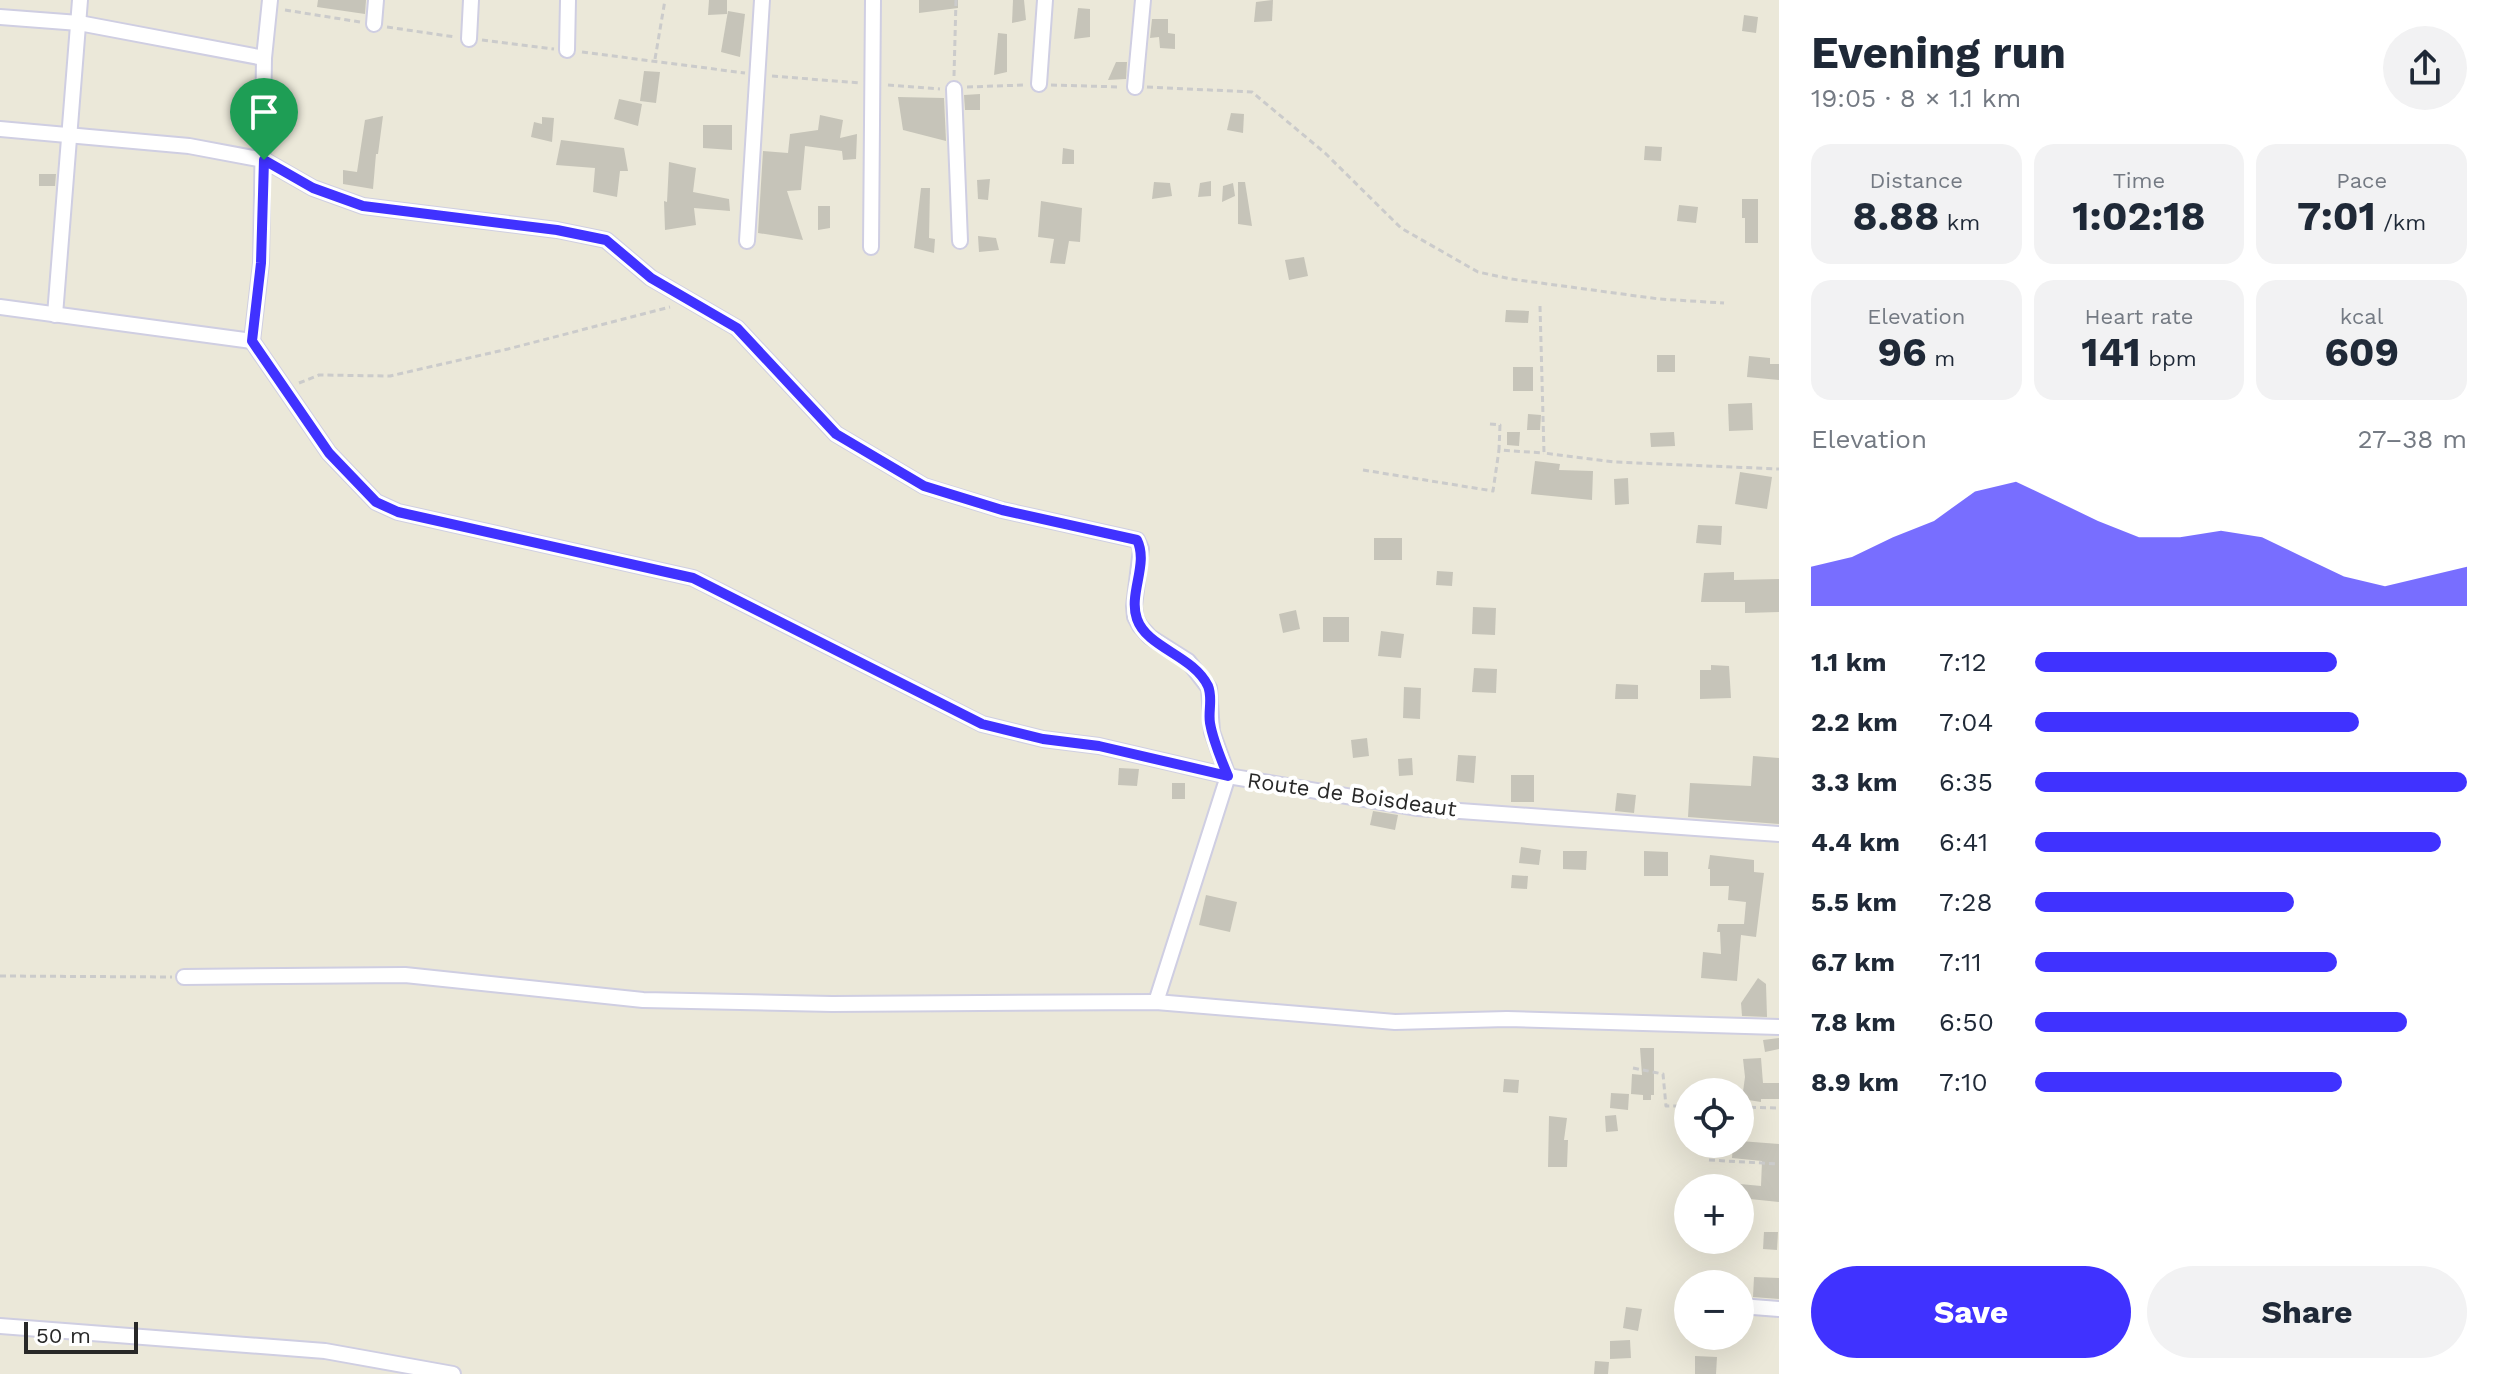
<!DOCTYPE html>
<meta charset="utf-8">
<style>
body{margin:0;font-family:"Work Sans",sans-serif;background:#f2f2f3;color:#1f2937;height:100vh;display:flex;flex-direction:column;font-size:30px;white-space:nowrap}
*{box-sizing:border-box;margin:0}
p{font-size:26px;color:#747a83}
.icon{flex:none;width:44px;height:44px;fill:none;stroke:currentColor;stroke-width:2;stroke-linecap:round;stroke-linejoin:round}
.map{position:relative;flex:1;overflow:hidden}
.drawer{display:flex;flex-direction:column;background:#fff;width:720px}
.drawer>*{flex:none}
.buttons{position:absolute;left:1674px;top:1078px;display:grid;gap:16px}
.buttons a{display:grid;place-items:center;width:80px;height:80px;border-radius:50%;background:#fff;box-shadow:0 8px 32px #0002;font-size:40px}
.scale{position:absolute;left:24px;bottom:20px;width:114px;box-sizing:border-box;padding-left:8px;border:4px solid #282828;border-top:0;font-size:22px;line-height:28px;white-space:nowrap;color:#282828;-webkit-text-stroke:6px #fff;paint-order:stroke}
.pin{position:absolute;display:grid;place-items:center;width:68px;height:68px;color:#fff;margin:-82px -34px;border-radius:50% 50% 50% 0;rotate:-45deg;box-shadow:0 0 8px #0007}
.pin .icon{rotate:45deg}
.round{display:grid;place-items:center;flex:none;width:84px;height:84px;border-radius:42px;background:#f2f2f3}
.overview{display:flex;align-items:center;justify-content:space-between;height:136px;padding:0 32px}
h1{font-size:44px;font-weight:700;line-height:60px}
.metrics{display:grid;grid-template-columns:repeat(3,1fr);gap:12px;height:136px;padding:8px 32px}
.metrics div{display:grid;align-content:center;border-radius:20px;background:#f2f2f3;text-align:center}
.metrics b{font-size:40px;font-weight:700}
.metrics small{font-size:22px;font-weight:400}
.metrics p{font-size:22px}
.chart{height:224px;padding:16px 32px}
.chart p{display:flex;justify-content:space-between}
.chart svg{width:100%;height:144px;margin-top:8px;fill:#4032ff;opacity:.7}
.button{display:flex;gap:16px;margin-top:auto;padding:16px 32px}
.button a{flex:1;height:92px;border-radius:48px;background:#4032ff;color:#fff;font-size:32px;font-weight:700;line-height:92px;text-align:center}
.button a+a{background:#f2f2f3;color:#1f2937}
ul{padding:0 32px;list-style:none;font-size:26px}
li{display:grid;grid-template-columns:128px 96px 1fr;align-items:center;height:60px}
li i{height:20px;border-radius:10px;background:#4032ff}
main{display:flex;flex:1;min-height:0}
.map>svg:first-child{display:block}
.building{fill:#c6c4b9}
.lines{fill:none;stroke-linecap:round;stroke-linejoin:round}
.minor-casing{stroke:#cfcee2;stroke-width:18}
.path{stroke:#cbcbcb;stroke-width:3;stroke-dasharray:6 4;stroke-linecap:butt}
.minor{stroke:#fff;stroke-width:14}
.route-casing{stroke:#fff;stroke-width:16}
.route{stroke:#4032ff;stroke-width:10}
.labels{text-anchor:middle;stroke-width:8;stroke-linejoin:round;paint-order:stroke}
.street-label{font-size:22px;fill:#282828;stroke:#fff}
</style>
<main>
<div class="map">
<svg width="1779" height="1374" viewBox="0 0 1779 1374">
<rect width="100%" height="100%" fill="#ebe8d9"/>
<g class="building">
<path d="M318,0H366L365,14L317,7Z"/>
<path d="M709,0H727V14L708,15Z"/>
<path d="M919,0H958V8L919,13Z"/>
<path d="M1013,0H1024L1026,20L1012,23Z"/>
<path d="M1273,0L1272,21L1254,22L1256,2Z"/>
<path d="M1078,8L1090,9V37L1074,39Z"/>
<path d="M728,11L745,14L740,57L721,52Z"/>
<path d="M1744,15L1758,17L1756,33L1742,31Z"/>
<path d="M1152,19H1168V33L1175,34V49L1160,48L1159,37L1150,38Z"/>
<path d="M998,33L1007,34V72L994,75Z"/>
<path d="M1116,62H1127L1126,79L1108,80Z"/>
<path d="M644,71L660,72L656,103L640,101Z"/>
<path d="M980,94V110H965L964,95Z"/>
<path d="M898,97L944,98L946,141L903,130Z"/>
<path d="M619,99L642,104L638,126L614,119Z"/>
<path d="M1231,113L1244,114L1243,133L1227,130Z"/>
<path d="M820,115L843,120L840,138L857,134L856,159L843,160L842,151L805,146L801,190L787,191L803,240L758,233L763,151L788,153L790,134L818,130Z"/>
<path d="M383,116L378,154H376L373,189L343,184V170L357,172L365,120Z"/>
<path d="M542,117L554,118L552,142L531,137L534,122L542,124Z"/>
<path d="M703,125H732V150L703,148Z"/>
<path d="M561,140L624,148L628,171H620L617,197L593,192L595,168L556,165Z"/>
<path d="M1645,146L1662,147L1661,161L1644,160Z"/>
<path d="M1063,148L1074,150V164H1062Z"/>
<path d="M669,162L696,168L693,192L729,199L730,211L694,208L696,225L665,230L664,201L667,202Z"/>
<path d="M39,174H56L55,186H39Z"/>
<path d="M990,179L988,200L978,199L977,180Z"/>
<path d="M1211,181V196L1198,197L1200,183Z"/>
<path d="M1154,182L1170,183L1172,196L1152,199Z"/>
<path d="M1238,182H1245L1252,226L1238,224Z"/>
<path d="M1233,183L1235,196L1222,202L1223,186Z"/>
<path d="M921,188H930L929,238L935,239L934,253L914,248Z"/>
<path d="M1742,199H1758V243H1745V218H1742Z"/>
<path d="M1041,201L1082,208L1080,242L1069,241L1065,264L1050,263L1054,239L1038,237Z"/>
<path d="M1679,205L1698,207L1696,223L1677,221Z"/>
<path d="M818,206H830V228L818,230Z"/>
<path d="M978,236L996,238L999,250L979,252Z"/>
<path d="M1304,257L1308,276L1289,280L1285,260Z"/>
<path d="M1506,310L1529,311L1528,323L1505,322Z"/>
<rect x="1657" y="355" width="18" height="17"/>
<path d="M1749,356L1770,358V364H1779V380L1747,377Z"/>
<rect x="1513" y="367" width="20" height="24"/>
<path d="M1752,403L1753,430L1729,431L1728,404Z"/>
<path d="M1528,414L1541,415L1540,430H1527Z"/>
<path d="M1507,432H1520L1519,446L1507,445Z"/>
<path d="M1674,432L1675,446L1651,447L1650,433Z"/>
<path d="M1535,461L1560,464L1559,470L1593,471L1592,500L1531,494Z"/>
<path d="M1740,472L1772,477L1767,509L1735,504Z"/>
<path d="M1628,478L1629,504L1615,505L1614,479Z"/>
<path d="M1698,525L1722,526L1721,545L1696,543Z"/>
<rect x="1374" y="538" width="28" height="22"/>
<path d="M1437,571L1453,572L1452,586L1436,585Z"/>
<path d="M1734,572V580L1779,579V612L1745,613V602H1701L1704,573Z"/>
<path d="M1473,607L1496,608L1495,635L1472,634Z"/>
<path d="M1296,610L1300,629L1283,633L1279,614Z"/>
<rect x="1323" y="617" width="26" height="25"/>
<path d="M1381,631L1404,634L1401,658L1378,656Z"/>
<path d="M1711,665L1729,666L1731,698L1700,699V670H1711Z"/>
<path d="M1474,668L1497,669L1496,693L1472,692Z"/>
<path d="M1616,684L1638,685V699H1615Z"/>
<path d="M1404,687L1421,688L1420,719L1403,718Z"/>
<path d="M1367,738L1369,756L1353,758L1351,740Z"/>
<path d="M1458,755L1476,756L1474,783L1456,781Z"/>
<path d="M1753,756L1779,758V824L1688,817L1690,783L1751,786Z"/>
<path d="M1412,758L1413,775L1399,776L1398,759Z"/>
<path d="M1119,768L1139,769L1137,786L1118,785Z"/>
<rect x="1511" y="775" width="23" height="27"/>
<rect x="1172" y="783" width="13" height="16"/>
<path d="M1617,793L1636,795L1634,813L1615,811Z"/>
<path d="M1373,811L1398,815L1395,830L1370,825Z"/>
<path d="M1521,847L1541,850L1539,865L1519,863Z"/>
<path d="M1563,851H1587L1586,870L1563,869Z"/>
<path d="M1644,851L1668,852V876H1644Z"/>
<path d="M1710,855L1754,860V872L1764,873L1756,937L1741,935L1737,981L1701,978L1703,952L1721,954L1720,932H1717L1718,924H1744L1746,902L1728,900L1729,886H1710V869H1708Z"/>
<path d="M1512,875L1528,876L1527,889L1511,888Z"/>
<path d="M1206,895L1237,902L1230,932L1199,925Z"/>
<path d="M1758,978L1766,984L1767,1017L1742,1016L1741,1003Z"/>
<path d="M1779,1038V1049L1765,1052L1763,1040Z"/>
<path d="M1640,1048H1654V1095H1651V1100H1643V1095L1631,1094L1632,1074L1642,1075Z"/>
<path d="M1761,1058L1763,1083H1779V1099H1761V1102L1742,1099L1745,1077L1743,1059Z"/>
<path d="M1504,1079L1519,1080L1518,1093L1503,1092Z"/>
<path d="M1611,1093L1629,1094L1628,1110L1610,1108Z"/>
<path d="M1616,1115L1618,1131L1606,1132L1605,1116Z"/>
<path d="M1549,1116L1567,1118L1564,1140H1568L1567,1167H1548Z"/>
<path d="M1740,1141L1779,1144V1202L1740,1198V1184L1761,1186L1762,1161L1732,1158L1733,1144H1740Z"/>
<path d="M1764,1232H1778L1777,1250L1763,1249Z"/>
<path d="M1754,1277L1779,1278V1299L1753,1297Z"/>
<path d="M1626,1307L1642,1309L1638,1331L1623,1328Z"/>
<path d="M1630,1340L1631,1358L1610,1359V1341Z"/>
<path d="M1695,1356L1717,1357L1716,1374H1695Z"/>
<path d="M1595,1361L1609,1362L1608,1374H1594Z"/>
</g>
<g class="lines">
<defs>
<g id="minor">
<path d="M0,17L79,23L264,58"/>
<path d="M374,24L376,0"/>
<path d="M469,39L471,0"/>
<path d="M567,50L568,0"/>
<path d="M1039,84L1045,0"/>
<path d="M1135,87L1143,0"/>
<path d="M954,89L960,241"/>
<path d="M0,129L189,146L264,160L313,188L363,206L557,230L606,240L651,278L737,328L836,434L924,486L1002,510L1137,540L1141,549L1134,606L1135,617L1140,626L1150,637L1188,661L1209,688L1212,732L1228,776L1156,1002"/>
<path d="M747,241L762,0"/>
<path d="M871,247L873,0"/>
<path d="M0,307L252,341L329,453L376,502L398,512L693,578L982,724L1043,739L1099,746L1228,776L1418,808L1779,834"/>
<path d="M55,315L80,0"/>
<path d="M252,341L261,263L264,58L270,0"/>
<path d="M184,977L405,975L643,1000L832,1004L1156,1002L1395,1022L1507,1019L1779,1027"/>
<path d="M1740,1306L1779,1309"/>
<path d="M0,1326L325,1351L453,1374"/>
</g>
</defs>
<use href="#minor" class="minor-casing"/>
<g class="path">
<path d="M285,10L360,22"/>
<path d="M387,27L455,37"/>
<path d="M482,40L554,49"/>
<path d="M582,52L745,73"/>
<path d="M655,59L665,0"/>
<path d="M772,76L860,83"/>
<path d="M954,76L956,0"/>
<path d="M888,85L940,89"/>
<path d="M1051,85L1120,87"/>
<path d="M967,87L1024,85"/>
<path d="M1147,87L1252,92L1325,153L1401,228L1478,272L1511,279L1659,299L1724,303"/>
<path d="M1540,306L1544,453L1614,462L1779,469"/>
<path d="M299,383L319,375L390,376L508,349L670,307"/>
<path d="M1490,424L1500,425L1499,450L1544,453"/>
<path d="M1363,470L1493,491L1499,450"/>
<path d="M0,976L172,977"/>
<path d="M1633,1068L1663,1074L1666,1106H1688"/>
<path d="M1740,1107L1779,1108"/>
<path d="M1709,1160L1779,1164"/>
</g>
<use href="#minor" class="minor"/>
</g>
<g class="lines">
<defs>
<path id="route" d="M264,160L313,188L363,206L557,230L606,240L651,278L737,328L836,434L924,486L1002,510L1137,540C1149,564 1128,594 1137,619C1147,648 1193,655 1208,686C1213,698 1208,711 1210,723C1213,741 1221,759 1228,776L1099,746L1043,739L982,724L693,578L398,512L376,502L329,453L252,341L261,263Z"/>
</defs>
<use href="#route" class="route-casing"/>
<use href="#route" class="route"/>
</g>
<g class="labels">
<g class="street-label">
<text transform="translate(1352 794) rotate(8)" y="8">Route de Boisdeaut</text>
</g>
</g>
</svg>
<div class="buttons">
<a><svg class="icon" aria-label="locate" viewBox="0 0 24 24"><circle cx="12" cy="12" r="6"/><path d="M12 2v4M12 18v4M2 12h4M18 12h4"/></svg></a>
<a>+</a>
<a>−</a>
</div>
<div class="scale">50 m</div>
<div class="pin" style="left:264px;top:160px;background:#1e9e55"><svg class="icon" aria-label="arrive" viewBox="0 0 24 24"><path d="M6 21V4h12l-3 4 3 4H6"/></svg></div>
</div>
<section class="drawer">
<div class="overview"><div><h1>Evening run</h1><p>19:05 · 8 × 1.1 km</p></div><a class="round"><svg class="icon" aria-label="share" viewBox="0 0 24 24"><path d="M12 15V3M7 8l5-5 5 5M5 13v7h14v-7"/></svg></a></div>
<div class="metrics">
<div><p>Distance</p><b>8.88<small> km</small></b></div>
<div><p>Time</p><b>1:02:18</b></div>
<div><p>Pace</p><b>7:01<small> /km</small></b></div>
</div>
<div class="metrics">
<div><p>Elevation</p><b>96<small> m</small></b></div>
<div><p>Heart rate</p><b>141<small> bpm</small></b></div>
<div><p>kcal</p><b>609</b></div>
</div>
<div class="chart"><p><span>Elevation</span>27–38 m</p>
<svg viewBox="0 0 160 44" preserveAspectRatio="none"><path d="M0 44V32L10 29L20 23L30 18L40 9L50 6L60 12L70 18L80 23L90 23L100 21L110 23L120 29L130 35L140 38L150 35L160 32V44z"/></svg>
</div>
<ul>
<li><b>1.1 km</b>7:12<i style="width:70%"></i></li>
<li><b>2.2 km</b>7:04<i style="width:75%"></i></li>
<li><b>3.3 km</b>6:35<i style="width:100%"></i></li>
<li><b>4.4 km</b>6:41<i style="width:94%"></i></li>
<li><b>5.5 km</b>7:28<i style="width:60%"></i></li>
<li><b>6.7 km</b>7:11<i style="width:70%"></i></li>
<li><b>7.8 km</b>6:50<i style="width:86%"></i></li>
<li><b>8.9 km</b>7:10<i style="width:71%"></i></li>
</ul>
<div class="button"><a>Save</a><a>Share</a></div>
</section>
</main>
